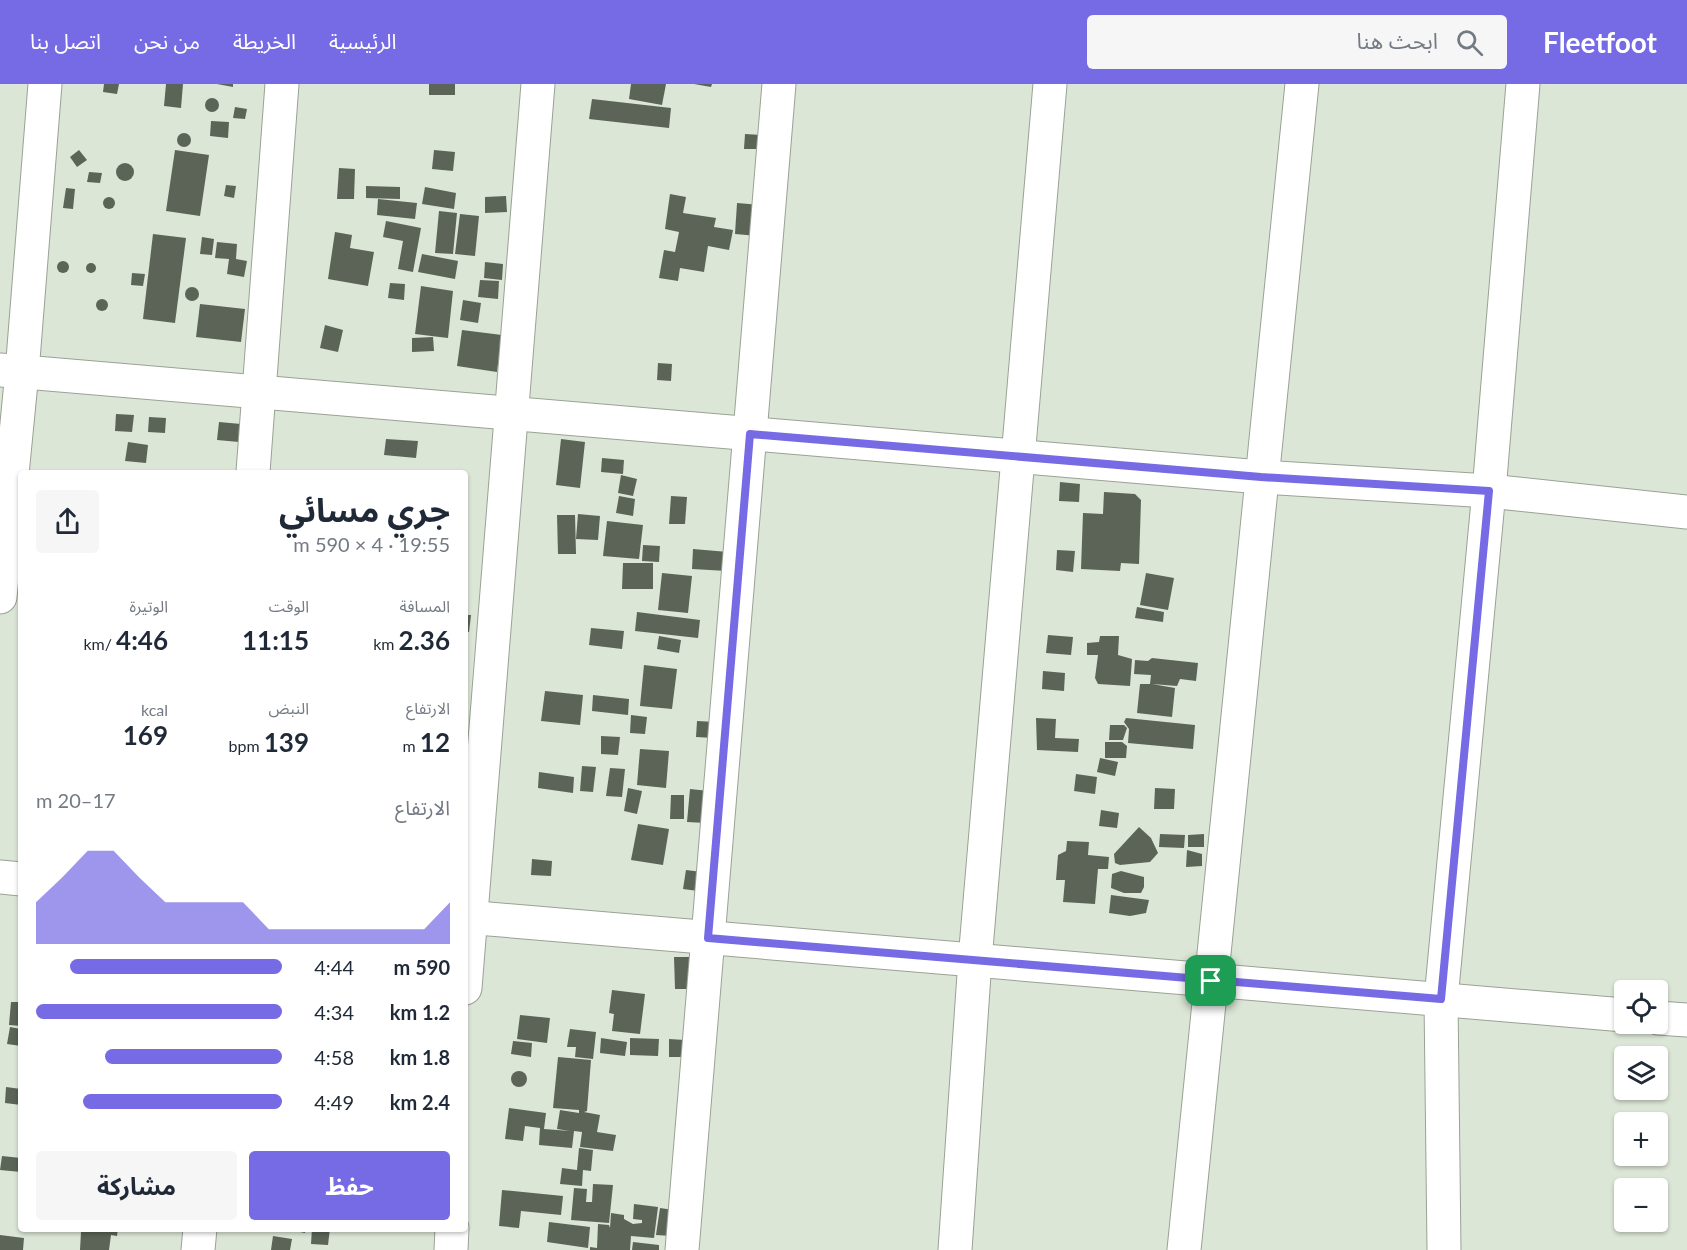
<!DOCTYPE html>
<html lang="ar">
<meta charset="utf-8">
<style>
body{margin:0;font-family:Lato,"Noto Sans Arabic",sans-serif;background:#f6f6f7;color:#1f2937;direction:rtl;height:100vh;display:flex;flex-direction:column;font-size:22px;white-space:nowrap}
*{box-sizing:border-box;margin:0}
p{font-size:20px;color:#747a83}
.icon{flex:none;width:33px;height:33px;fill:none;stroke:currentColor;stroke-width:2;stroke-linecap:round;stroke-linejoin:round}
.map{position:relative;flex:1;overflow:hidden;direction:ltr}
.sheet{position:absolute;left:18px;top:386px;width:450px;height:762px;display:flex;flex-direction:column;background:#fff;border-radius:6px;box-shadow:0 2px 4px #0004;direction:rtl}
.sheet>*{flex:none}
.tools{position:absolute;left:1614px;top:896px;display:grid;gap:12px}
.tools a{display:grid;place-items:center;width:54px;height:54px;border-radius:6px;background:#fff;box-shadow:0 2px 4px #0004;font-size:30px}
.pin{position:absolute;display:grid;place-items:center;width:51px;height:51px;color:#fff;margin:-26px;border-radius:12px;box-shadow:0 3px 9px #0006}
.round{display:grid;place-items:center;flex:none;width:63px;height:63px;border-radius:6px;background:#f6f6f7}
.summary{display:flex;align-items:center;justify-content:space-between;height:102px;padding:0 18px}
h1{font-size:33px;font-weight:700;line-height:45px}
.figures{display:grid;grid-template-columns:repeat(3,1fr);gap:9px;height:102px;padding:6px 18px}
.figures div{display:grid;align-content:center}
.figures b{font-size:26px;font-weight:700}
.figures small{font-size:16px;font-weight:400}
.figures p{font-size:16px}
.chart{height:168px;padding:12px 18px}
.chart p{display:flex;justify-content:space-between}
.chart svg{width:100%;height:108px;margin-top:6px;fill:#766ae5;opacity:.7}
.primary-button{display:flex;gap:12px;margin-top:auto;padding:12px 18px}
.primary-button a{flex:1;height:69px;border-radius:6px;background:#766ae5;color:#fff;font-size:24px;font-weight:700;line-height:69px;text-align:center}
.primary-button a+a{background:#f6f6f7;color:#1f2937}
ul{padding:0 18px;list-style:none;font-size:20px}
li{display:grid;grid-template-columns:96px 72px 1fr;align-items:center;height:45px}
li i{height:15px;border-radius:8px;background:#766ae5}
header{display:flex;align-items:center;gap:36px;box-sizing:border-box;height:84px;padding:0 30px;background:#766ae5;color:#fff}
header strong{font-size:28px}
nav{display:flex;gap:33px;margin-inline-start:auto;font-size:21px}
.search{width:420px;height:54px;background:#f6f6f7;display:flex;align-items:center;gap:15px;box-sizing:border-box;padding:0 21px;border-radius:6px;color:#747a83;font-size:22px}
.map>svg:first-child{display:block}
.building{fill:#5b6457}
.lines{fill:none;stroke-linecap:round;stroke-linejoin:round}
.minor-casing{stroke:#99a294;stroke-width:35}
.minor{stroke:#fff;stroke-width:33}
.route-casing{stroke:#fff;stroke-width:12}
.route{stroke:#766ae5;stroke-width:8}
</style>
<header>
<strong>Fleetfoot</strong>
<div class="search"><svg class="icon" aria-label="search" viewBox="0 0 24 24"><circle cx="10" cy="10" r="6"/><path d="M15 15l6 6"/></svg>ابحث هنا</div>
<nav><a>الرئيسية</a><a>الخريطة</a><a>من نحن</a><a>اتصل بنا</a></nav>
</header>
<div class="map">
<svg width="1687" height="1166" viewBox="0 0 1687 1166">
<rect width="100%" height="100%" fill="#dce6d6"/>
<g class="building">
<path d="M104,0H119L117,10L103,8Z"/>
<path d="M166,0H183L181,24L164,22Z"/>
<path d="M217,0H233V3Z"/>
<rect x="429" y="0" width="26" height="11"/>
<path d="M631,0H666L662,21L629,15Z"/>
<path d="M694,0H712L711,3Z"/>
<circle cx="212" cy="21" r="7"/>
<path d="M592,15L671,24L669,44L589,35Z"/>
<path d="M235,23L247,25L245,35L233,34Z"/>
<path d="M211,37L229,38L228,54L210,52Z"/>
<circle cx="184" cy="56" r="7"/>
<path d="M745,50L762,51V65H744Z"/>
<path d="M79,66L87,76L77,83L70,73Z"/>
<path d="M175,66L209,71L200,132L166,127Z"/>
<path d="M434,66L455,68L453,87L432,85Z"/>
<circle cx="125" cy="88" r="9"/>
<path d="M339,84L355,85L354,115H337Z"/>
<path d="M89,88L102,89L100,99L87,98Z"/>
<path d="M226,101L236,102L234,114L224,112Z"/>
<path d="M366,102L400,103V115L366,114Z"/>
<path d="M425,103L456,109L454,125L422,120Z"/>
<path d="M66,104L75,105L73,125L63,124Z"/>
<path d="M670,110L686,113L683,129L716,134L714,143L733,146L729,166L708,162L704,188L680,184L678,197L659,194L664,166L675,168L679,148L665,145Z"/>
<path d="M506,112L507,128L485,129V113Z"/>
<circle cx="109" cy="119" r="6"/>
<path d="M378,115L417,119L415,135L377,131Z"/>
<path d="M737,119L761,121L758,152L735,150Z"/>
<path d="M439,127L457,129L453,170L435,169Z"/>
<path d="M460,130L479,132L475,172L455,170Z"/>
<path d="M386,137L421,144L413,188L398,185L403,157L383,153Z"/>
<path d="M335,148L352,151L350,164L374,168L368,202L328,195Z"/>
<path d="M153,150L186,154L175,239L143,235Z"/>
<path d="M202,153L214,155L212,171L200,170Z"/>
<path d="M217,158L237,160L236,175L247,177L244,193L227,190L229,175L215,174Z"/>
<path d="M422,170L458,177L455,195L418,188Z"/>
<circle cx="63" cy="183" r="6"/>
<path d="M485,178L503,180L502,196L484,194Z"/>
<circle cx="91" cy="184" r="5"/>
<path d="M132,189L145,190L143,202L131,201Z"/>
<path d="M480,196L499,197L498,215L478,213Z"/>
<path d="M390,199L405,200L404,216L388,214Z"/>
<path d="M421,202L453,207L448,254L415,250Z"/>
<circle cx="192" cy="210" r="7"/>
<circle cx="102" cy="221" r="6"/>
<path d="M463,216L481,219L478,239L460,236Z"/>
<path d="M200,220L245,225L241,258L196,253Z"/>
<path d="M325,241L343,246L338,268L320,264Z"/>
<path d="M462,246L502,251L497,288L457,282Z"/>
<path d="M433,253L434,267L412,268V254Z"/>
<path d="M658,279L672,280L671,297L657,296Z"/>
<path d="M116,330L134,331L132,348L115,347Z"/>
<path d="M149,333L166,334L165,349L148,348Z"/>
<path d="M219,338L241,340L239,358L217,356Z"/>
<path d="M386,355L418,357L416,374L384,371Z"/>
<path d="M561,355L585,358L580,404L556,401Z"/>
<path d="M128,358L148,361L146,379L125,377Z"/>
<path d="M602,374L624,376L623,390L601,388Z"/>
<path d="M621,391L637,395L633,412L618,409Z"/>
<path d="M1060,398L1080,400L1079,418L1059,417Z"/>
<path d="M1104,408L1135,410L1141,416L1139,480L1121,479L1120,487L1081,485L1083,429L1103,430Z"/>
<path d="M619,412L635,415L633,432L616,429Z"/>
<path d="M671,412L687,413L685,440H669Z"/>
<path d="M578,430L600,432L598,456L576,455Z"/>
<path d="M557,431H575L576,470H558Z"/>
<path d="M607,437L643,441L639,475L603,472Z"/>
<path d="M643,461L660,462L659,478L642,477Z"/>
<path d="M693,465L728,468L727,487L692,485Z"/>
<path d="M1057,466L1075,467L1073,488L1056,486Z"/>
<path d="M623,479H653V505H622Z"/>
<path d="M662,489L692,492L688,529L658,526Z"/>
<path d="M1146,489L1174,494L1168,526L1140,521Z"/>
<path d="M1137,523L1164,528L1163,538L1135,534Z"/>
<path d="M637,528L700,536L698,554L635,547Z"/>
<path d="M465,531H471L469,548H465Z"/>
<path d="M591,544L624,547L622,565L589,561Z"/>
<path d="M1048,551L1073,553L1071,571L1046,569Z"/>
<path d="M659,552L681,556L679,569L657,565Z"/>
<path d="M1100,552H1119L1118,571L1132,575L1130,602L1098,600L1095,594L1098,571H1087V559L1099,558Z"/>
<path d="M1152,574L1198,579L1196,597L1180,595L1177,602L1152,600L1175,604L1172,633L1137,629L1140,600H1150L1151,591L1134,590L1135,576L1148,577Z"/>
<path d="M644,581L677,585L672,625L640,622Z"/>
<path d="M1043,587L1065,589L1064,607L1042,605Z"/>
<path d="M545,607L583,611L580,641L541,637Z"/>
<path d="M593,611L629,615L628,631L592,627Z"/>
<path d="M631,631L647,633L645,650L630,649Z"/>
<path d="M1036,634L1056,635L1055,654L1079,655L1078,668L1037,666Z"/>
<path d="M1126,634L1195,641L1193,665L1128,659L1129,645L1124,638Z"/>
<path d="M697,637L715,638L714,654L696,653Z"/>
<path d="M1110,641H1124L1127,644L1123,656H1109Z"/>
<path d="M601,652L620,653L618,671L601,670Z"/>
<path d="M1105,658H1122L1127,662L1126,674H1105Z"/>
<path d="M640,665L669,667L666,704L637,701Z"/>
<path d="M1100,674L1118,678L1115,692L1097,688Z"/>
<path d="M582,682L596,683L593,708L580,707Z"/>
<path d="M610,684L625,685L622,713L606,712Z"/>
<path d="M539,688L574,693L573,709L538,704Z"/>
<path d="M1076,690L1097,693L1095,710L1074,707Z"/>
<path d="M628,704L642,707L637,730L624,727Z"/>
<path d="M1155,704L1175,705L1174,725H1154Z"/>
<path d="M690,705L709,707L706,739L687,738Z"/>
<path d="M671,711H684V735H670Z"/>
<path d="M1101,726L1119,729L1117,744L1099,742Z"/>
<path d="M638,740L669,745L663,781L631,776Z"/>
<path d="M1139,743L1151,754L1158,769L1150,778L1120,781L1115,779L1114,770Z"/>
<path d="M1160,750L1185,751L1184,764L1159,763Z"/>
<path d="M1204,750V763H1188V751Z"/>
<path d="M1067,757L1089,758L1088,771L1109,773L1108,785H1098L1095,820L1063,818L1065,796H1056L1058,771L1066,767Z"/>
<path d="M1187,766L1202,770V782L1186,783Z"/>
<path d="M532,775L552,777L551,792L531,791Z"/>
<path d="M686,786L702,788L698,807L683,805Z"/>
<path d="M1121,787L1144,793V803L1141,809H1124L1111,804L1112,790Z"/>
<path d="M1111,811L1149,816L1146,829L1130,832L1109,829Z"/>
<path d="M674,873H697L698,905H675Z"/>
<path d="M612,906L645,910L640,950L612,947L614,930L609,929Z"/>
<path d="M11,918H21V942L9,941Z"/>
<path d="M520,931L550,934L547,959L517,955Z"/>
<path d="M10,943L21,945V962L7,960Z"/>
<path d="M570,945L596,948L593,975L575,973L576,963H567Z"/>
<path d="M601,954L627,958L625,972L600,969Z"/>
<path d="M630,954L659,955L658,972L630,971Z"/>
<path d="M669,955L685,956L684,973H669Z"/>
<path d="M513,957L532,959L531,973L511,970Z"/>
<path d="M558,973L591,976L587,1027L584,1028L600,1031L597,1048L616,1051L613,1067L580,1063L582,1048L574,1047L572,1064L539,1061L540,1044L525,1042L523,1057L505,1055L509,1024L546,1029L544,1045L570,1047L557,1045L560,1026L579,1029V1026L553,1024Z"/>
<circle cx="519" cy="995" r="8"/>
<path d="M6,1003L21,1005V1021L5,1019Z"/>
<path d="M579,1064L593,1066L591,1087L583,1086L582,1102L560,1100L562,1084L577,1086Z"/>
<path d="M2,1072L21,1074V1088L0,1086Z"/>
<path d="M593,1100L613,1101L609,1139L571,1136L574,1104L587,1105L586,1118H592Z"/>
<path d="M502,1106L563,1112L561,1131L521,1127L519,1144L499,1142Z"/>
<path d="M634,1120L658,1123L654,1154L631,1152L630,1166H590V1163L597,1164L598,1140L609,1141L610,1144L611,1129L624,1131V1135L633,1140L642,1139V1136L633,1135Z"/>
<path d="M660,1124L674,1126L672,1152L656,1151Z"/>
<path d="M549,1138L590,1143L588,1164L547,1158Z"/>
<path d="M79,1144H118L117,1152L111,1151L109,1166H80L81,1148H89L79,1147Z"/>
<path d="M281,1144H305V1149Z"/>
<path d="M312,1144H330L328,1161L311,1160Z"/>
<path d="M0,1151L24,1154L23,1166H0Z"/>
<path d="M273,1152L292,1155L290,1166H271Z"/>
<path d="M633,1158L659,1161V1166H632Z"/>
</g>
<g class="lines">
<defs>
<g id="minor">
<path d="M0,286L1261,393L1489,407L1687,428"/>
<path d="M253,388L282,0"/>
<path d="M0,513L22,288L45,0"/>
<path d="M0,793L21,795"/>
<path d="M465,833L1624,931"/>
<path d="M465,904L538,0"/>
<path d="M1658,934L1687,936"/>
<path d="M198,1166L200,1144"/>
<path d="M451,1166L452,1144"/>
<path d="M682,1166L779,0"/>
<path d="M955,1166L975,876L1050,0"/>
<path d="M1184,1166L1302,0"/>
<path d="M1444,1166L1441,915L1489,407L1523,0"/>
</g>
</defs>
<use href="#minor" class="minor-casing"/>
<use href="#minor" class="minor"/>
</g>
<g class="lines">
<defs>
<path id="route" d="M750,350L1261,393L1489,407L1441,915L708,854Z"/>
</defs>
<use href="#route" class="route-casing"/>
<use href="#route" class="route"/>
</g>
</svg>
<div class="tools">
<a><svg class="icon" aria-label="locate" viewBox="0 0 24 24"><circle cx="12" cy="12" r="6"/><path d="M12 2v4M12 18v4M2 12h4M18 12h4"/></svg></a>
<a><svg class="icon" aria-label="layers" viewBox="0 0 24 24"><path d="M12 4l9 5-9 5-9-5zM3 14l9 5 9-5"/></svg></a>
<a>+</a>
<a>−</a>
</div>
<div class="pin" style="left:1211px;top:897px;background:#1e9e55"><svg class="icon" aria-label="arrive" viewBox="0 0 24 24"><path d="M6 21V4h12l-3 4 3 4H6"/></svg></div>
<section class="sheet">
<div class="summary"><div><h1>جري مسائي</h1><p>19:55 · 4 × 590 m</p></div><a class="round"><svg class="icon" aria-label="share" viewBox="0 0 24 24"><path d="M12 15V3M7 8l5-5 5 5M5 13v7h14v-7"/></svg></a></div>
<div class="figures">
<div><p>المسافة</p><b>2.36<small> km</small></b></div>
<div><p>الوقت</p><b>11:15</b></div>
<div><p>الوتيرة</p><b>4:46<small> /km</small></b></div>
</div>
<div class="figures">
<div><p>الارتفاع</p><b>12<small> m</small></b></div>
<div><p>النبض</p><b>139<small> bpm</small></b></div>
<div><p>kcal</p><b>169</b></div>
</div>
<div class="chart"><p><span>الارتفاع</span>17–20 m</p>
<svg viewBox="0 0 160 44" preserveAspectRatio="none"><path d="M0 44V27L10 17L20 6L30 6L40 17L50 27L60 27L70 27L80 27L90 38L100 38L110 38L120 38L130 38L140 38L150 38L160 27V44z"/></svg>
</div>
<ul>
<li><b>590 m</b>4:44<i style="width:86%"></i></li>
<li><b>1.2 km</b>4:34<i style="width:100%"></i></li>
<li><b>1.8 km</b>4:58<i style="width:72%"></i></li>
<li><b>2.4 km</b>4:49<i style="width:81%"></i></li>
</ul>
<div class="primary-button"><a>حفظ</a><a>مشاركة</a></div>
</section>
</div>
